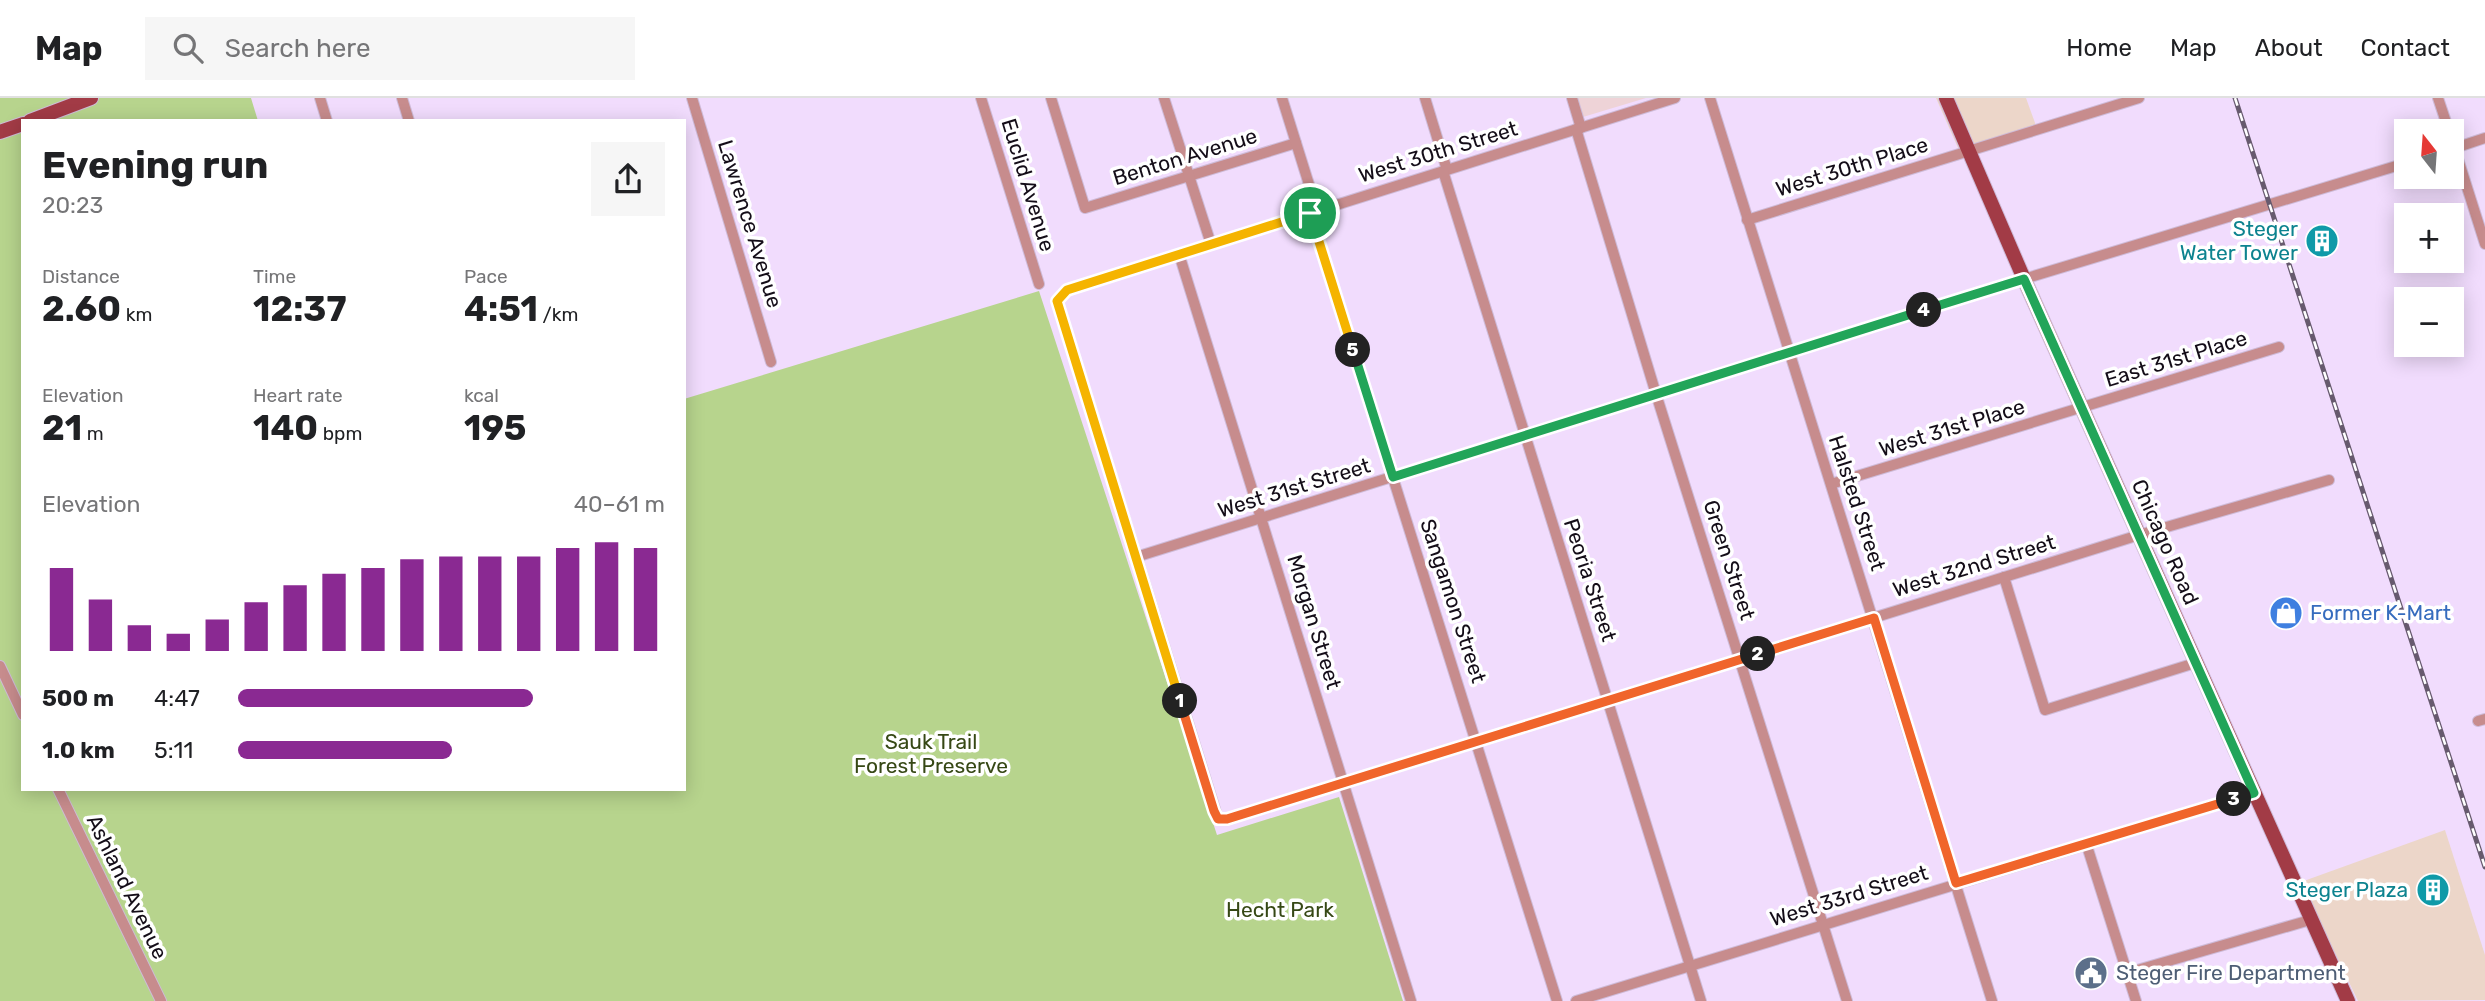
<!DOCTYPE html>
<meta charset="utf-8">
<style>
body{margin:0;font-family:Rubik,sans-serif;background:#f6f6f6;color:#202124;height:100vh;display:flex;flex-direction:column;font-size:26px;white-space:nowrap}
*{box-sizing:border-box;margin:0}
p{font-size:23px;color:#757577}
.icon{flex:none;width:38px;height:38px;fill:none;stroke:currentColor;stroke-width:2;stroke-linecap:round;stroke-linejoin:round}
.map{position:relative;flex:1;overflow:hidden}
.details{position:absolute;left:21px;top:21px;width:665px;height:672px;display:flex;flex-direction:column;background:#fff;border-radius:0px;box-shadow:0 4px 18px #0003}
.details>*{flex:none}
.needle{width:46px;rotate:343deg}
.fabs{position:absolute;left:2394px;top:21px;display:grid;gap:14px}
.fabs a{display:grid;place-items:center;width:70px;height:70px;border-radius:0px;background:#fff;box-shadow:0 4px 18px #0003;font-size:35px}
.pin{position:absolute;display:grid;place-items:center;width:60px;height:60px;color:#fff;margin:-30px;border:4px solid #fff;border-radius:50%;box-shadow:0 2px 7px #0007}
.km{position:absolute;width:35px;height:35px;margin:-18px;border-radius:50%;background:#222;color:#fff;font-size:19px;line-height:35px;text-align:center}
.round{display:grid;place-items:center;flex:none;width:74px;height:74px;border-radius:0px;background:#f6f6f6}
.summary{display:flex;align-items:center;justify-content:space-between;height:119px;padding:0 21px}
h1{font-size:38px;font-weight:700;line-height:52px}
.figures{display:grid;grid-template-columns:repeat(3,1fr);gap:10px;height:119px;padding:7px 21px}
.figures div{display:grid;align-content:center}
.figures b{font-size:35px;font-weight:700}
.figures small{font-size:19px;font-weight:400}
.figures p{font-size:19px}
.chart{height:196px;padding:14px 21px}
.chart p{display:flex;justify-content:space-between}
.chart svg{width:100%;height:126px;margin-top:7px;stroke:#8a2992;stroke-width:6}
ul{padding:0 21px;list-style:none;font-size:23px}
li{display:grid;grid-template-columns:112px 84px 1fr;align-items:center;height:52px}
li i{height:18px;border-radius:9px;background:#8a2992}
header{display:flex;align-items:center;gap:42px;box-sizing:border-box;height:98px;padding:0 35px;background:#fff;border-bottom:2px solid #e0e0e0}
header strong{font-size:33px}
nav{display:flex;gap:38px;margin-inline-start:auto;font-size:24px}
.search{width:490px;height:63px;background:#f6f6f6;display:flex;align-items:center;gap:18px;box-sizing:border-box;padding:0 24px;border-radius:0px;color:#757577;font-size:26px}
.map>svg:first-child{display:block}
.commercial{fill:#ecd6c9}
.education{fill:#eed3d7}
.green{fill:#b7d48d}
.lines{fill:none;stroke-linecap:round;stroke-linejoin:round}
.minor-casing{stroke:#cebbd8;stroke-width:12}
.major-casing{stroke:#cebbd8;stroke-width:16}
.minor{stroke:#c78c8d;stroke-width:10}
.major{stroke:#a23b46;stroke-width:14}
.rail-casing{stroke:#675a6e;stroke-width:5}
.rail{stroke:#fff;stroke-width:2.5;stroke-dasharray:8;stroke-linecap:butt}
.split-1-casing{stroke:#fff;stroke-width:14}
.split-2-casing{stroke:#fff;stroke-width:14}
.split-3-casing{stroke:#fff;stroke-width:14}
.split-4-casing{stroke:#fff;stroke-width:14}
.split-5-casing{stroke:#fff;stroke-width:14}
.split-6-casing{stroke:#fff;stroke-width:14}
.split-1{stroke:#f5b400;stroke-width:9}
.split-2{stroke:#f0652b;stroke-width:9}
.split-3{stroke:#f0652b;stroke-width:9}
.split-4{stroke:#22a559;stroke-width:9}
.split-5{stroke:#22a559;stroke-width:9}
.split-6{stroke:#f5b400;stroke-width:9}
.labels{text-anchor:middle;stroke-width:7;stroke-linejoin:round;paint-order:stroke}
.street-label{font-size:21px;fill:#140d18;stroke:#fff}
.culture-label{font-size:21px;fill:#0d838f;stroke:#fff;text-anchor:end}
.shop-label{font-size:21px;fill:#366cbe;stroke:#fff;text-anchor:start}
.park-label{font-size:21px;fill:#364815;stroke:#fff}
.service-label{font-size:21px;fill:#4e5e75;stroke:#fff;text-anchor:start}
</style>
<header>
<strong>Map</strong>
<div class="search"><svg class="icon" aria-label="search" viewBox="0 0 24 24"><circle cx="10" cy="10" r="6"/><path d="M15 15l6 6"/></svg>Search here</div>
<nav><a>Home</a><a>Map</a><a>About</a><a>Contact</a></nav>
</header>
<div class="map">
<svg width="2485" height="903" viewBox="0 0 2485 903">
<rect width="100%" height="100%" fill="#f1dcfd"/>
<g class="commercial">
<path d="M1936,0H2026L2039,36L1962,59Z"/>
<path d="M2445,732L2485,857V902L2358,903L2301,784Z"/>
</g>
<path class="education" d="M1577,0H1646L1583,19Z"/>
<path class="green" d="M0,0H251L258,23H23V691H684V301L1039,193L1217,737L1339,699L1403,903H0Z"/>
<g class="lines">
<defs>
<g id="minor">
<path d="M320,0L327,23"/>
<path d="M402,0L409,23"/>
<path d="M692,0L771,264"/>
<path d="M981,0L1039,186"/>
<path d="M1051,0L1085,110L1296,45"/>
<path d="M1164,0L1211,146"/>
<path d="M1282,0L1317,112"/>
<path d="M1425,0L1447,72"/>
<path d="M1572,0L1581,30"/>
<path d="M1675,0L1067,192L1057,203L1218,721H1227L1277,706L2139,437L2329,382"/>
<path d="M1710,0L1992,903"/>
<path d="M2438,0L2449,33"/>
<path d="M1576,31L1656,296L1847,903"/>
<path d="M2452,42L2485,146"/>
<path d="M2452,51L2485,40"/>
<path d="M1443,73L1701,903"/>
<path d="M1310,115L1557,903"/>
<path d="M1747,122L2139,0"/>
<path d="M1179,156L1411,903"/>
<path d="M1831,386L2279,249"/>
<path d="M1136,459L2024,181L2406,65"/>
<path d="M2004,479L2045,612L2195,565"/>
<path d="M0,568L23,617"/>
<path d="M2478,623L2485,621"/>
<path d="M58,691L161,903"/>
<path d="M2086,745L2136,903"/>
<path d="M2127,875L2310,822"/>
<path d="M1576,903L2254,695"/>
</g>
<g id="major">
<path d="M1946,0L2024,181L2348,903"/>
<path d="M30,23L91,0"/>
<path d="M0,34L23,26"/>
</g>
</defs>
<use href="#minor" class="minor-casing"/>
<use href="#major" class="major-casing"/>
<use href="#minor" class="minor"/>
<use href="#major" class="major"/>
<defs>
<path id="rail" d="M2235,0L2485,769"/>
</defs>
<use href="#rail" class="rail-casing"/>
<use href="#rail" class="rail"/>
</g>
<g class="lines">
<defs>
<path id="split-1" d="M1180,603L1057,203L1067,192L1310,115"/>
<path id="split-2" d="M1180,603L1214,713L1218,721H1227L1758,556"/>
<path id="split-3" d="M1758,556L1874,520L1956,785L2234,701"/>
<path id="split-4" d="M1924,212L2024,181L2254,695L2234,701"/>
<path id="split-5" d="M1353,252L1393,379L1924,212"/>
<path id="split-6" d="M1310,115L1353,252"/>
</defs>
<use href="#split-1" class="split-1-casing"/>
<use href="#split-2" class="split-2-casing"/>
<use href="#split-3" class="split-3-casing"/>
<use href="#split-4" class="split-4-casing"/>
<use href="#split-5" class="split-5-casing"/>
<use href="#split-6" class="split-6-casing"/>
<use href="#split-1" class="split-1"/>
<use href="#split-2" class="split-2"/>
<use href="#split-3" class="split-3"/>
<use href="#split-4" class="split-4"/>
<use href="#split-5" class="split-5"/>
<use href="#split-6" class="split-6"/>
</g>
<defs>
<symbol id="building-disc" viewBox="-11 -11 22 22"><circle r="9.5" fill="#0f9aa8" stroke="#fff"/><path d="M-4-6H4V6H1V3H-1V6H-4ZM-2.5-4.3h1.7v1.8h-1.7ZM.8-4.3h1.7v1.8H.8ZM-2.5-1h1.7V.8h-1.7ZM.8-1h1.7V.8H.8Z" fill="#fff"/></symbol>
<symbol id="shop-disc" viewBox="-11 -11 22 22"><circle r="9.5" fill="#3f7fe0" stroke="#fff"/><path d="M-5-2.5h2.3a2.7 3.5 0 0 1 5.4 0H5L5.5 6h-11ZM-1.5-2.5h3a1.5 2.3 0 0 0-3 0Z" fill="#fff"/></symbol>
<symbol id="civic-disc" viewBox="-11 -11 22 22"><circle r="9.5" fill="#5c6f8a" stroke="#fff"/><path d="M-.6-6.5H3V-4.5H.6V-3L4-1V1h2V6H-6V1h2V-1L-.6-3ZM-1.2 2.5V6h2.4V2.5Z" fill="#fff"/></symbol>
</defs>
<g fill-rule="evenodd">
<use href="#building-disc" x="2303" y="124" width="38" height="38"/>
<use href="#shop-disc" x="2267" y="496" width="38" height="38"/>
<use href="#building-disc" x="2414" y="773" width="38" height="38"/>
<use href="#civic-disc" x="2072" y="856" width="38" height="38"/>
</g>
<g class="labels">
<g class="street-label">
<text transform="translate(1438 54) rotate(-17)" y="7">West 30th Street</text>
<text transform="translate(1185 59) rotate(-17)" y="7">Benton Avenue</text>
<text transform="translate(1852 69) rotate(-17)" y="7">West 30th Place</text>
<text transform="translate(1028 87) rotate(73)" y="7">Euclid Avenue</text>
<text transform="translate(750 126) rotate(73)" y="7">Lawrence Avenue</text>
<text transform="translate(2176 261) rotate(-17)" y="7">East 31st Place</text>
<text transform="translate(1952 330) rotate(-17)" y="7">West 31st Place</text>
<text transform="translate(1294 390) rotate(-17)" y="7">West 31st Street</text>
<text transform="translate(1857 405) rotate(72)" y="7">Halsted Street</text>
<text transform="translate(2165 444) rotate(66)" y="7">Chicago Road</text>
<text transform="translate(1729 462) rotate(72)" y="7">Green Street</text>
<text transform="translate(1974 468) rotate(-17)" y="7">West 32nd Street</text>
<text transform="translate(1590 482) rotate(72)" y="7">Peoria Street</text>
<text transform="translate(1453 503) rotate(72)" y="7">Sangamon Street</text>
<text transform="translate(1314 524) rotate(73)" y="7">Morgan Street</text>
<text transform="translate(127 789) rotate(64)" y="7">Ashland Avenue</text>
<text transform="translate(1849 798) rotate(-17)" y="7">West 33rd Street</text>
</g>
<g class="culture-label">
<text x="2298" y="138">Steger<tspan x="2298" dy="24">Water Tower</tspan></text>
<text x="2408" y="799">Steger Plaza</text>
</g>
<g class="shop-label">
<text x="2310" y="522">Former K-Mart</text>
</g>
<g class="park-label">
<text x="931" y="651">Sauk Trail<tspan x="931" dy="24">Forest Preserve</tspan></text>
<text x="1280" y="819">Hecht Park</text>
</g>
<g class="service-label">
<text x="2116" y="882">Steger Fire Department</text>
</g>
</g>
</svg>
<div class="fabs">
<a><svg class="needle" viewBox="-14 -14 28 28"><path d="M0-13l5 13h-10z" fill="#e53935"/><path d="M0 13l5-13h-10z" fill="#757577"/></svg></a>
<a>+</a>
<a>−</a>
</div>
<div class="pin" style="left:1310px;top:115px;background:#1e9e55"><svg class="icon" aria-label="arrive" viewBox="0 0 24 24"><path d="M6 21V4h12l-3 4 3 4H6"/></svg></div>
<b class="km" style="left:1180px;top:603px">1</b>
<b class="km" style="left:1758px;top:556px">2</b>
<b class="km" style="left:2234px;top:701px">3</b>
<b class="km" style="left:1924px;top:212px">4</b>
<b class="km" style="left:1353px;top:252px">5</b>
<section class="details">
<div class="summary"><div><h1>Evening run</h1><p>20:23</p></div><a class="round"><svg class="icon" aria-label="share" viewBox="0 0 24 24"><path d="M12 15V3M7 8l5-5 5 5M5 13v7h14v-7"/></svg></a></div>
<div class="figures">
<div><p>Distance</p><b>2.60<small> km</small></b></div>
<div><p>Time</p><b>12:37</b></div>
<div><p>Pace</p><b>4:51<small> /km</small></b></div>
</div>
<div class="figures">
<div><p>Elevation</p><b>21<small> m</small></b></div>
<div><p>Heart rate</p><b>140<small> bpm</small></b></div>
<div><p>kcal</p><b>195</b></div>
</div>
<div class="chart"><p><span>Elevation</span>40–61 m</p>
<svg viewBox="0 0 160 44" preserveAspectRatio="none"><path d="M5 44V15M15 44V26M25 44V35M35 44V38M45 44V33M55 44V27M65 44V21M75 44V17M85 44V15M95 44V12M105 44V11M115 44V11M125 44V11M135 44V8M145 44V6M155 44V8"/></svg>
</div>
<ul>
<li><b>500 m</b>4:47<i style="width:69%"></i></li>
<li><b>1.0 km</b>5:11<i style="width:50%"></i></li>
</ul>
</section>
</div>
